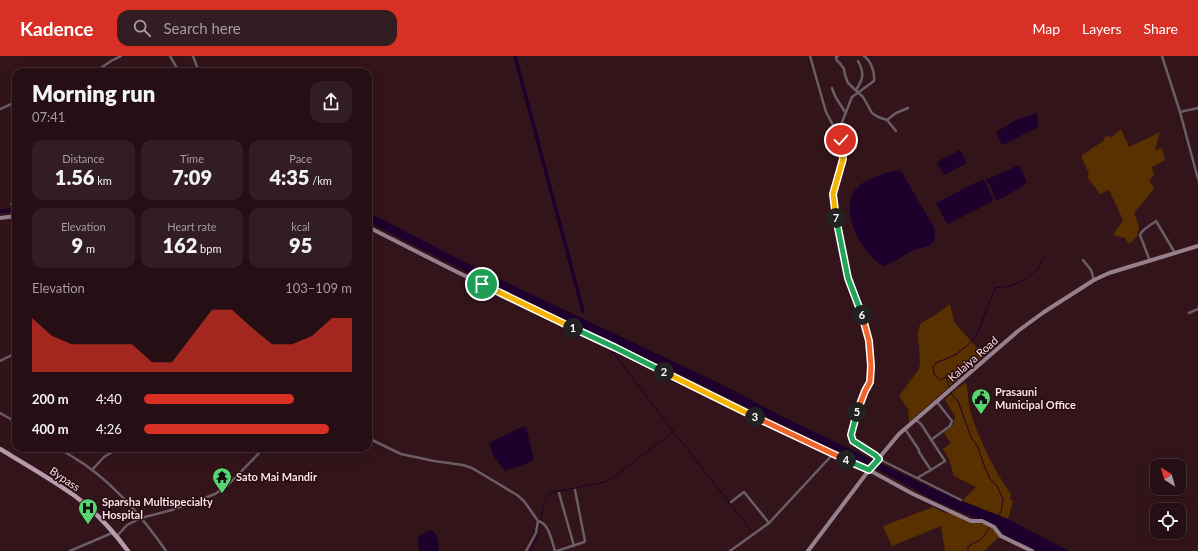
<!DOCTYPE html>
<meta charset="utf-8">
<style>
body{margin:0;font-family:Lato,sans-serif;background:#321d22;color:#f1f3f6;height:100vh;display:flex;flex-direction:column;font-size:15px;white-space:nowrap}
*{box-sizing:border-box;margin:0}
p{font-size:13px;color:#a49ca0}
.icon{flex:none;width:22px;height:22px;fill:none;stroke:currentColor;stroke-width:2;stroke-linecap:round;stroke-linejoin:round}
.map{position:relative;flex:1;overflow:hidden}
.drawer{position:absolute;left:12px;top:12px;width:360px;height:384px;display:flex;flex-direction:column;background:#260f14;border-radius:12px;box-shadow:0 4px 16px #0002,0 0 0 1px #422f34}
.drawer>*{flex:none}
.needle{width:26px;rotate:323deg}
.buttons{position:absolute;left:1150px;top:403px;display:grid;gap:8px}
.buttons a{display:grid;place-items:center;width:36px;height:36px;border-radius:8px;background:#260f14;box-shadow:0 4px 16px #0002,0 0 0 1px #422f34;font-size:20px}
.pin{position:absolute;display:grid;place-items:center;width:34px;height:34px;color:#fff;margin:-17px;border:2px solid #fff;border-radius:50%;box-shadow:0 1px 4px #0007}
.km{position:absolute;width:20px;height:20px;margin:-10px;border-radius:50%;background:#222;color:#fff;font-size:11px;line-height:20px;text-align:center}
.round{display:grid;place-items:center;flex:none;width:42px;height:42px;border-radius:12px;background:#321d22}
.overview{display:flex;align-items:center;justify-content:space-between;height:68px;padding:0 20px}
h1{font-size:22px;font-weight:800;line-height:30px}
.stats{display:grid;grid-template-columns:repeat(3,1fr);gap:6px;height:68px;padding:4px 20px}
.stats div{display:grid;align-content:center;border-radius:10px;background:#321d22;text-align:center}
.stats b{font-size:20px;font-weight:800}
.stats small{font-size:11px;font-weight:400}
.stats p{font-size:11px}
.chart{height:112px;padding:8px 20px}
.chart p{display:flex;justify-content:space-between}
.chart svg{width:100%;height:72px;margin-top:4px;fill:#d93025;opacity:.7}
ul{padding:0 20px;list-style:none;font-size:13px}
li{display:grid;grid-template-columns:64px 48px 1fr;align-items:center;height:30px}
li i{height:10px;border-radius:5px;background:#d93025}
header{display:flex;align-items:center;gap:24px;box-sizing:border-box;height:56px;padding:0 20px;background:#d93025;color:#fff}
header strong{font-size:19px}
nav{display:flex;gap:22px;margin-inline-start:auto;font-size:14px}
.search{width:280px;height:36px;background:#321d22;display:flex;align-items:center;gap:10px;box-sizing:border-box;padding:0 14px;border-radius:12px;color:#a49ca0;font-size:15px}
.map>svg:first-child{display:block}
.green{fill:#593100}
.water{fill:#1d002b}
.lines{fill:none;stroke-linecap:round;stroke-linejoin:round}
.stream{stroke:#1d002b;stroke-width:1}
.canal{stroke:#1d002b;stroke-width:3.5}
.minor{stroke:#6b5d65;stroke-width:2.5}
.secondary{stroke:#96808d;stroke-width:4}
.primary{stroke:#b89bac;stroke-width:4.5}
.split-1-casing{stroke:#fff;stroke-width:8}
.split-2-casing{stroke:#fff;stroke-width:8}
.split-3-casing{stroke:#fff;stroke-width:8}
.split-4-casing{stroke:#fff;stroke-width:8}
.split-5-casing{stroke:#fff;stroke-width:8}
.split-6-casing{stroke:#fff;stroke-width:8}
.split-7-casing{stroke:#fff;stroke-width:8}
.split-8-casing{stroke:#fff;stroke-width:8}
.split-1{stroke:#f5b400;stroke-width:5}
.split-2{stroke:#22a559;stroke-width:5}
.split-3{stroke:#f5b400;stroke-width:5}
.split-4{stroke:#f0652b;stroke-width:5}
.split-5{stroke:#22a559;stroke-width:5}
.split-6{stroke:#f0652b;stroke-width:5}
.split-7{stroke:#22a559;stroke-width:5}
.split-8{stroke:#f5b400;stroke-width:5}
.labels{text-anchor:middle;stroke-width:3;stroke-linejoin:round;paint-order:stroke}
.street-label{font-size:11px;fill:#f8e1e4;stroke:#280b12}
.poi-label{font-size:11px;font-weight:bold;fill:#f8e1e4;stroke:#280b12;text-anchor:start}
</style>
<header>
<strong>Kadence</strong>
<div class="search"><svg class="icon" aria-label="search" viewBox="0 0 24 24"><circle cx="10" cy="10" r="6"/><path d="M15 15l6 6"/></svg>Search here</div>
<nav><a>Map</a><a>Layers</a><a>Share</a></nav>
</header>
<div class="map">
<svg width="1198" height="495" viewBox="0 0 1198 495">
<rect width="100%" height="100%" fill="#33141b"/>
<g class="green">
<path d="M1121,73L1129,91L1160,76L1155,94L1162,92L1165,104L1152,111L1154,119L1149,124L1154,133L1134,157L1139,171L1137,181L1129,188L1125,182L1113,179L1123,164L1110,136L1108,134L1100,138L1087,121L1089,118L1081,100L1103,85L1106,80L1112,81Z"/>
<path d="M950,248L954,266L984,300L909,366L908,353L899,340L919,313L920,306L918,278L920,268L935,259Z"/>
<path d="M966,326C968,335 968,345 970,354C977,379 995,417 1011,438L1010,443L1013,445L1008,463L962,445L976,431L954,420L949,403L943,393L951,387L944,377L953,369L955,360L945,344L954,335Z"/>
<path d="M933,451L943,456L952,458L969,466L984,468L991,471L1002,482H998L984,495H945L941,470L892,490L883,470Z"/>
</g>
<g class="water">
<path d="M1037,57L1038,71L1003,89L1001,88L996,76L1016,64Z"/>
<path d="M960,94L967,107L944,119L937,106Z"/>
<path d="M1019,109L1027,126L1020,132L998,144L995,143L992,133L986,124Z"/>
<path d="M894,115H901L935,173C935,179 936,184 931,188C926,193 919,191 914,194C903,199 895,207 883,210C862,198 836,152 858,131C867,122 882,118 894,115Z"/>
<path d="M981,124L985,125L993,143L991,146L948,168L945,164L936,147Z"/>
<path d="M368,156L476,212L725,330L779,359L942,437L1008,463L1069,495H1036L1002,478L994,469L989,466L965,458L934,444L875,412L836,395L692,324L455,210L368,166Z"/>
<path d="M522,371H526L534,403L531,406L505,415L493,399L489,387Z"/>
<path d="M430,474L434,475L438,483L439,495H419L418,481Z"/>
</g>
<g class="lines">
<g class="stream">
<path d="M613,296L673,375L751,474"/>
<path d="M950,333L946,321L940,324L934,318L933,311L936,307L955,299L968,289L977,278L995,232L1011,230L1028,221L1038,213L1045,199"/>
<path d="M951,336L952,339L958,345L971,381L978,391L984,409L990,423L997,430L1003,443L1001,456L998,460"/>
<path d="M541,465C543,452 541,442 554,436L604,426L610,424L673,376"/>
<path d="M530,495L536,483L540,468"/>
<path d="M968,495V491C972,487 975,487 980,484C984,481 987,475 990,470"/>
</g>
<g class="canal">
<path d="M515,0L583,255"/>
<path d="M0,155L16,154"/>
<path d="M613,296L618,285"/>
</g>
<g class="minor">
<path d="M170,0L179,16"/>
<path d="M193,0L199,16"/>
<path d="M810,0L826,56L841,84L843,103L835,127L833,145L848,223L865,269L869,285L871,310L870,326L858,351L851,379L853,385L875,399L879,403L961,444"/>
<path d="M838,0L836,1L837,5L839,6L844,13L845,19L848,27L863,41L872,57L878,61L887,64L896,75"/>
<path d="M1162,0L1180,56L1198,123"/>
<path d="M95,16L111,5L121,0"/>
<path d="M832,32L835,40L845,56"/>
<path d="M856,34C863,23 865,18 858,5"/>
<path d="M0,53L16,46"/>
<path d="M1180,56L1198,52"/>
<path d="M887,64L896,57L908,52"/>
<path d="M838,76L852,41L874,25C875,16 871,5 864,0"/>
<path d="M11,148L16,147"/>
<path d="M1083,204L1091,214L1094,224"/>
<path d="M1150,205L1140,179C1142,173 1151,169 1156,165L1175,197"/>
<path d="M1189,257L1198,253"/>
<path d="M0,305L16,297"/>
<path d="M0,357L16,366"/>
<path d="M905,373L919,394V396L931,414L945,405L921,368L916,364"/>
<path d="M368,380L372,384L401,398L434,405L463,409L472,412L517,439L524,445L538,465L536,477L526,495"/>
<path d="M931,384L950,370L952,365L937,346"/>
<path d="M58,392C67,397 76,403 84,408C117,431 144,463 166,495"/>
<path d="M92,414L104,401L119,392"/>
<path d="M917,422L931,414"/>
<path d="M559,437L574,490"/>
<path d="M731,446L744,436L769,467"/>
<path d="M538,465C549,467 552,486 555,495"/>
<path d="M117,480L127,469L141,462L172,454L215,438L227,430L264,392"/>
<path d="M70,495L112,477"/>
<path d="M557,495L584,486L585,485L575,434"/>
<path d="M730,495L769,467L833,398"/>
</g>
<g class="secondary">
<path d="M0,162L16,160"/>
<path d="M368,171L455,215L575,273L616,292L801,383L869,414L913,438L971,465H982L994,471L1001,480L1032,495"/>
<path d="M808,495L869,414L899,378L1018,275L1044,256L1094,224L1109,217L1198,190"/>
</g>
<path class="primary" d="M0,393C25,408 51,423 75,440C95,455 113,475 128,495"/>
</g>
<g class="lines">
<defs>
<path id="split-1" d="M482,228L573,272"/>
<path id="split-2" d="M573,272L616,292L664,316"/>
<path id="split-3" d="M664,316L755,361"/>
<path id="split-4" d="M755,361L846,404"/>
<path id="split-5" d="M846,404L869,414L879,403L875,399L853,385L851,379L857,356"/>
<path id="split-6" d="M857,356L865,335L870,326L871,310L869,285L862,259"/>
<path id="split-7" d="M836,162L848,222L862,259"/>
<path id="split-8" d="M836,162L833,138L843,103L841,84"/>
</defs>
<use href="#split-1" class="split-1-casing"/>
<use href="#split-2" class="split-2-casing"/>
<use href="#split-3" class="split-3-casing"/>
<use href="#split-4" class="split-4-casing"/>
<use href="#split-5" class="split-5-casing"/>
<use href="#split-6" class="split-6-casing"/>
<use href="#split-7" class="split-7-casing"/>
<use href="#split-8" class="split-8-casing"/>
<use href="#split-1" class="split-1"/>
<use href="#split-2" class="split-2"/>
<use href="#split-3" class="split-3"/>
<use href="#split-4" class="split-4"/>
<use href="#split-5" class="split-5"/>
<use href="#split-6" class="split-6"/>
<use href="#split-7" class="split-7"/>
<use href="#split-8" class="split-8"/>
</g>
<defs>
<symbol id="civic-pin" viewBox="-11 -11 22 30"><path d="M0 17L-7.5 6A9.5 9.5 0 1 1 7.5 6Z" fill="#55d672" stroke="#280b12"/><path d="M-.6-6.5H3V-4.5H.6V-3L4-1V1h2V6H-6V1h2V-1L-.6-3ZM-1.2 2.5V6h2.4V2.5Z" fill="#111"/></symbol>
<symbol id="temple-pin" viewBox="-11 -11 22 30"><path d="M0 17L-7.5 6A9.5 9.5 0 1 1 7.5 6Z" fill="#55d672" stroke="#280b12"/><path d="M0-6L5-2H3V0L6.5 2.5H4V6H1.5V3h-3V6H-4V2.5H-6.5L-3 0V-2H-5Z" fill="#111"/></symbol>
<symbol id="hospital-pin" viewBox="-11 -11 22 30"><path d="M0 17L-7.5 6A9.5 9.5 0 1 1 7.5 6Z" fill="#55d672" stroke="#280b12"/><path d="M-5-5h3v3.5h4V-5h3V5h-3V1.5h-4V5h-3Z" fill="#111"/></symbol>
</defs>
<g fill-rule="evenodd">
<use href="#civic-pin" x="970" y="331" width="22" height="30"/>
<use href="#temple-pin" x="211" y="410" width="22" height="30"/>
<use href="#hospital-pin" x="77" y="441" width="22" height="30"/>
</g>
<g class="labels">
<g class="street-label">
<text transform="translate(973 303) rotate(-41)" y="4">Kalaiya Road</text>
<text transform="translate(65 423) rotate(34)" y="4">Bypass</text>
</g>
<g class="poi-label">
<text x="995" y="340">Prasauni<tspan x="995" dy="13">Municipal Office</tspan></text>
<text x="236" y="425">Sato Mai Mandir</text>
<text x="102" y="450">Sparsha Multispecialty<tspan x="102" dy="13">Hospital</tspan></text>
</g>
</g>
</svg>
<div class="buttons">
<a><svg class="needle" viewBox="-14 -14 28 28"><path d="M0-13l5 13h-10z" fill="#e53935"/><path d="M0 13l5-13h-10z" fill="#a49ca0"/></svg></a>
<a><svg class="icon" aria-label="locate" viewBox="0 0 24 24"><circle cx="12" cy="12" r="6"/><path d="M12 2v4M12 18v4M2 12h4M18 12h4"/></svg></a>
</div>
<div class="pin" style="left:482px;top:228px;background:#1e9e55"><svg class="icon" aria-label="arrive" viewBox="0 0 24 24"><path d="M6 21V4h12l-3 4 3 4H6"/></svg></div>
<div class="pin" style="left:841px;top:84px;background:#d93025"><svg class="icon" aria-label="check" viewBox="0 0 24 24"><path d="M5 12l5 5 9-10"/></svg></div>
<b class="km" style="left:573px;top:272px">1</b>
<b class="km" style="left:664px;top:316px">2</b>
<b class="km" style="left:755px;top:361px">3</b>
<b class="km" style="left:846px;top:404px">4</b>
<b class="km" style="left:857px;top:356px">5</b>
<b class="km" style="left:862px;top:259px">6</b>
<b class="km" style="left:836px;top:162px">7</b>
<section class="drawer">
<div class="overview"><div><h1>Morning run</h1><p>07:41</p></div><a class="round"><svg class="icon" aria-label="share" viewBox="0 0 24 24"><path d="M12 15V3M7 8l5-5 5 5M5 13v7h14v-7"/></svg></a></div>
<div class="stats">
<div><p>Distance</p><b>1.56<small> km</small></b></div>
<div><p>Time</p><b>7:09</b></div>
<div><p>Pace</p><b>4:35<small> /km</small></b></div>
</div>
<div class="stats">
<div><p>Elevation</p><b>9<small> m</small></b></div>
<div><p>Heart rate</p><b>162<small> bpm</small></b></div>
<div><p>kcal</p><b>95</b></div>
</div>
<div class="chart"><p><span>Elevation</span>103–109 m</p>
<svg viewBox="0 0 160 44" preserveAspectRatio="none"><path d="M0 44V11L10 22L20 27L30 27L40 27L50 27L60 38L70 38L80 22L90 6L100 6L110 17L120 27L130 27L140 22L150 11L160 11V44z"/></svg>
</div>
<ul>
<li><b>200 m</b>4:40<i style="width:72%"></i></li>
<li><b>400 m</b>4:26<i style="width:89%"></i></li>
</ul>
</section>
</div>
